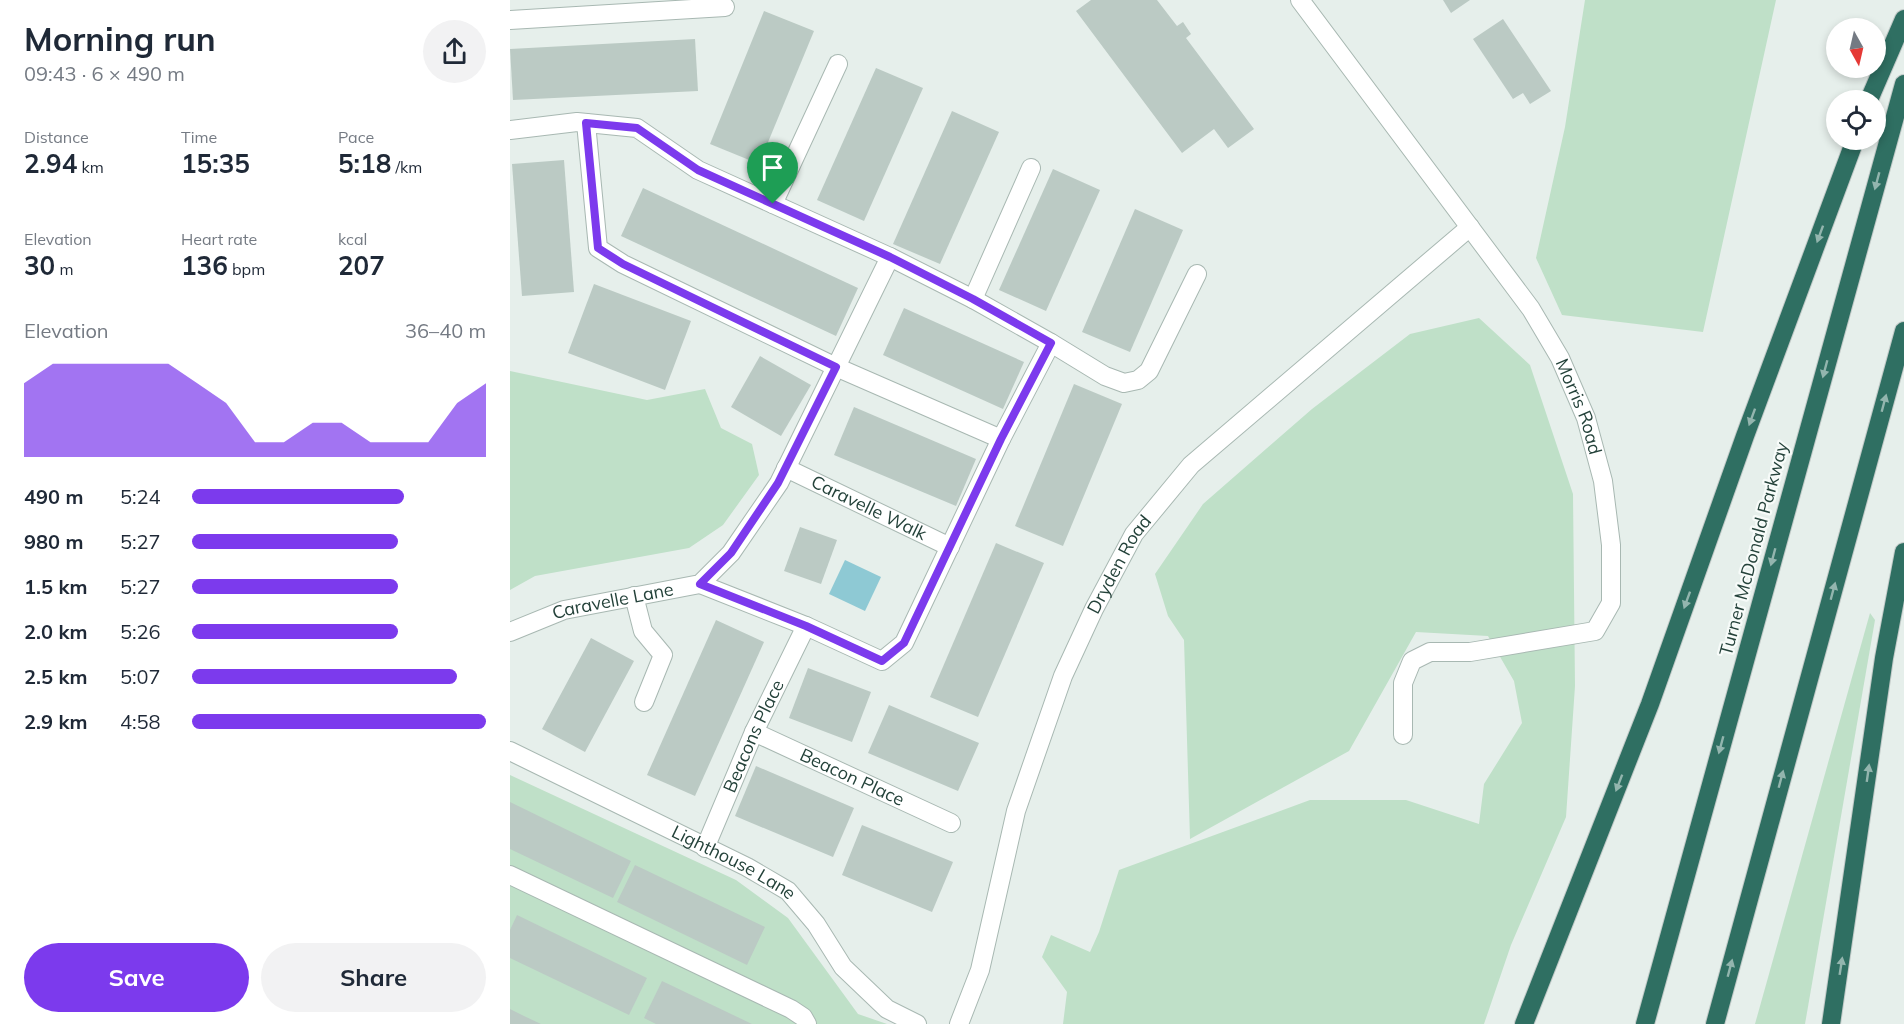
<!DOCTYPE html>
<meta charset="utf-8">
<style>
body{margin:0;font-family:Mulish,sans-serif;background:#f2f2f3;color:#1f2937;height:100vh;display:flex;flex-direction:column;font-size:22px;white-space:nowrap}
*{box-sizing:border-box;margin:0}
p{font-size:20px;color:#747a83}
.icon{flex:none;width:33px;height:33px;fill:none;stroke:currentColor;stroke-width:2;stroke-linecap:round;stroke-linejoin:round}
.map{position:relative;flex:1;overflow:hidden}
.drawer{display:flex;flex-direction:column;background:#fff;width:510px}
.drawer>*{flex:none}
.needle{width:39px;rotate:172deg}
.tools{position:absolute;left:1316px;top:18px;display:grid;gap:12px}
.tools a{display:grid;place-items:center;width:60px;height:60px;border-radius:50%;background:#fff;box-shadow:0 3px 9px #0003;font-size:30px}
.pin{position:absolute;display:grid;place-items:center;width:51px;height:51px;color:#fff;margin:-62px -26px;border-radius:50% 50% 50% 0;rotate:-45deg;box-shadow:0 0 6px #0007}
.pin .icon{rotate:45deg}
.round{display:grid;place-items:center;flex:none;width:63px;height:63px;border-radius:32px;background:#f2f2f3}
.head{display:flex;align-items:center;justify-content:space-between;height:102px;padding:0 24px}
h1{font-size:33px;font-weight:700;line-height:45px}
.figures{display:grid;grid-template-columns:repeat(3,1fr);gap:9px;height:102px;padding:6px 24px}
.figures div{display:grid;align-content:center}
.figures b{font-size:26px;font-weight:700}
.figures small{font-size:16px;font-weight:400}
.figures p{font-size:16px}
.chart{height:168px;padding:12px 24px}
.chart p{display:flex;justify-content:space-between}
.chart svg{width:100%;height:108px;margin-top:6px;fill:#7c3aed;opacity:.7}
.primary-button{display:flex;gap:12px;margin-top:auto;padding:12px 24px}
.primary-button a{flex:1;height:69px;border-radius:36px;background:#7c3aed;color:#fff;font-size:24px;font-weight:700;line-height:69px;text-align:center}
.primary-button a+a{background:#f2f2f3;color:#1f2937}
ul{padding:0 24px;list-style:none;font-size:20px}
li{display:grid;grid-template-columns:96px 72px 1fr;align-items:center;height:45px}
li i{height:15px;border-radius:8px;background:#7c3aed}
main{display:flex;flex:1;min-height:0}
.map>svg:first-child{display:block}
.green{fill:#bfe0c8}
.water{fill:#8ec9d4}
.building{fill:#bbcac4}
.lines{fill:none;stroke-linecap:round;stroke-linejoin:round}
.minor-casing{stroke:#a8b8b2;stroke-width:20}
.highway-casing{stroke:#c2cac8;stroke-width:20}
.minor{stroke:#fff;stroke-width:18}
.highway{stroke:#2f6f62;stroke-width:18}
.oneway{fill:#93b5ae}
.route-casing{stroke:#fff;stroke-width:12}
.route{stroke:#7c3aed;stroke-width:8}
.labels{text-anchor:middle;stroke-width:4.5;stroke-linejoin:round;paint-order:stroke}
.street-label{font-size:18px;fill:#24423a;stroke:#f7fbf9}
</style>
<main>
<section class="drawer">
<div class="head"><div><h1>Morning run</h1><p>09:43 · 6 × 490 m</p></div><a class="round"><svg class="icon" aria-label="share" viewBox="0 0 24 24"><path d="M12 15V3M7 8l5-5 5 5M5 13v7h14v-7"/></svg></a></div>
<div class="figures">
<div><p>Distance</p><b>2.94<small> km</small></b></div>
<div><p>Time</p><b>15:35</b></div>
<div><p>Pace</p><b>5:18<small> /km</small></b></div>
</div>
<div class="figures">
<div><p>Elevation</p><b>30<small> m</small></b></div>
<div><p>Heart rate</p><b>136<small> bpm</small></b></div>
<div><p>kcal</p><b>207</b></div>
</div>
<div class="chart"><p><span>Elevation</span>36–40 m</p>
<svg viewBox="0 0 160 44" preserveAspectRatio="none"><path d="M0 44V14L10 6L20 6L30 6L40 6L50 6L60 14L70 22L80 38L90 38L100 30L110 30L120 38L130 38L140 38L150 22L160 14V44z"/></svg>
</div>
<ul>
<li><b>490 m</b>5:24<i style="width:72%"></i></li>
<li><b>980 m</b>5:27<i style="width:70%"></i></li>
<li><b>1.5 km</b>5:27<i style="width:70%"></i></li>
<li><b>2.0 km</b>5:26<i style="width:70%"></i></li>
<li><b>2.5 km</b>5:07<i style="width:90%"></i></li>
<li><b>2.9 km</b>4:58<i style="width:100%"></i></li>
</ul>
<div class="primary-button"><a>Save</a><a>Share</a></div>
</section>
<div class="map">
<svg width="1394" height="1024" viewBox="0 0 1394 1024">
<rect width="100%" height="100%" fill="#e6efeb"/>
<g class="green">
<path d="M1075,0H1266L1193,332L1052,315L1026,258L1055,127Z"/>
<path d="M969,318L1020,365L1063,494L1065,686L1056,817L1001,945L974,1024H553L557,992L532,957L541,935L580,952L589,932L609,870L800,800H896L969,824L974,784L1012,723L1004,681L978,636L906,632L839,751L680,839L674,640L658,616L645,574L693,504L802,409L900,334Z"/>
<path d="M0,371L137,400L195,389L211,428L242,444L249,475L213,525L179,548L25,576L0,590Z"/>
<path d="M1360,613L1365,620L1295,1024H1245Z"/>
<path d="M0,775L226,880L278,918L348,1014L377,1024H0Z"/>
</g>
<path class="water" d="M335,560L371,577L355,611L319,594Z"/>
<g class="building">
<path d="M581,0H647L667,26L673,22L681,34L676,38L744,129L718,148L704,129L672,153L566,11Z"/>
<path d="M933,0H960L941,13Z"/>
<path d="M254,11L304,31L249,164L200,144Z"/>
<path d="M993,19L1041,91L1020,104L1013,93L1003,99L963,39Z"/>
<path d="M185,39L188,91L3,100L0,49Z"/>
<path d="M366,68L413,88L354,221L307,200Z"/>
<path d="M442,111L489,132L430,264L383,244Z"/>
<path d="M54,160L64,292L12,296L2,164Z"/>
<path d="M543,169L590,190L536,311L489,290Z"/>
<path d="M133,188L348,288L326,336L111,236Z"/>
<path d="M625,209L673,230L620,352L572,332Z"/>
<path d="M84,284L181,321L155,390L58,353Z"/>
<path d="M394,308L514,362L493,409L373,355Z"/>
<path d="M250,356L301,385L271,436L221,407Z"/>
<path d="M564,384L612,404L553,546L505,526Z"/>
<path d="M344,407L466,459L446,506L324,455Z"/>
<path d="M290,527L327,540L311,584L274,571Z"/>
<path d="M486,543L534,563L468,717L420,697Z"/>
<path d="M206,620L254,642L185,796L137,775Z"/>
<path d="M81,638L124,661L75,752L32,729Z"/>
<path d="M298,668L361,692L342,742L279,718Z"/>
<path d="M379,705L469,743L448,791L358,753Z"/>
<path d="M246,766L344,808L323,857L225,816Z"/>
<path d="M0,802L121,861L103,898L0,849Z"/>
<path d="M352,825L443,862L422,912L332,875Z"/>
<path d="M125,865L255,927L237,965L107,902Z"/>
<path d="M7,915L137,978L119,1015L0,958V930Z"/>
<path d="M152,981L196,1002L242,1024H146L134,1018Z"/>
<path d="M0,1009L14,1016L31,1024H0Z"/>
</g>
<g class="lines">
<defs>
<g id="minor">
<path id="s1" d="M790,0L1021,309L1050,358L1076,418L1093,481L1101,545V603L1085,631L960,652H920L902,661L893,683V735"/>
<path d="M0,20L215,7"/>
<path d="M76,123L88,248L113,264L326,367L491,439"/>
<path d="M0,130L67,122L127,128L188,170L380,257L463,299L541,343L595,376L614,383L628,380L639,371L687,274"/>
<path d="M263,204L328,64"/>
<path d="M463,299L521,168"/>
<path id="s2" d="M276,468L440,547"/>
<path d="M190,584L296,626L372,661L394,643L491,439L541,343"/>
<path d="M124,596L133,631L153,655L134,702"/>
<path id="s3" d="M0,632L54,610L190,584L221,553L269,483L380,257"/>
<path id="s4" d="M244,732L441,823"/>
<path id="s5" d="M0,751L237,867L278,891L306,924L333,967L377,1009L407,1024"/>
<path id="s6" d="M195,848L244,732L296,626"/>
<path d="M0,875L281,1009L293,1017L297,1024"/>
<path id="s7" d="M449,1024L470,970L506,811L553,676L584,609L624,534L681,465L960,227"/>
</g>
<g id="highway">
<path d="M1359,100L1394,19"/>
<path d="M1014,1024L1140,704L1235,436L1345,140"/>
<path d="M1135,1024L1394,84"/>
<path d="M1205,1024L1394,331"/>
<path d="M1321,1024L1374,658L1394,552"/>
</g>
</defs>
<use href="#minor" class="minor-casing"/>
<use href="#highway" class="highway-casing"/>
<use href="#minor" class="minor"/>
<use href="#highway" class="highway"/>
</g>
<defs><path id="oneway-solid" d="M-6-.8H1V-3.2L6.5 0L1 3.2V.8H-6Z" transform="scale(1.5)"/></defs>
<g class="oneway">
<use href="#oneway-solid" transform="translate(1367 181) rotate(105)"/>
<use href="#oneway-solid" transform="translate(1310 234) rotate(110)"/>
<use href="#oneway-solid" transform="translate(1315 369) rotate(105)"/>
<use href="#oneway-solid" transform="translate(1374 403) rotate(-75)"/>
<use href="#oneway-solid" transform="translate(1242 417) rotate(110)"/>
<use href="#oneway-solid" transform="translate(1263 557) rotate(105)"/>
<use href="#oneway-solid" transform="translate(1323 591) rotate(-75)"/>
<use href="#oneway-solid" transform="translate(1177 600) rotate(110)"/>
<use href="#oneway-solid" transform="translate(1211 745) rotate(105)"/>
<use href="#oneway-solid" transform="translate(1358 773) rotate(-82)"/>
<use href="#oneway-solid" transform="translate(1271 779) rotate(-75)"/>
<use href="#oneway-solid" transform="translate(1109 783) rotate(111)"/>
<use href="#oneway-solid" transform="translate(1331 966) rotate(-81)"/>
<use href="#oneway-solid" transform="translate(1220 968) rotate(-75)"/>
</g>
<g class="lines">
<defs>
<path id="route" d="M76,123L127,128L188,170L380,257L463,299L541,343L491,439L394,643L372,661L296,626L190,584L221,553L268,483L326,367L113,264L88,248Z"/>
</defs>
<use href="#route" class="route-casing"/>
<use href="#route" class="route"/>
</g>
<g class="labels">
<g class="street-label">
<text dy="6" stroke="none"><textPath href="#s1" startOffset="495">Morris Road</textPath></text>
<text dy="6" stroke="none"><textPath href="#s2" startOffset="92">Caravelle Walk</textPath></text>
<text transform="translate(1244 549) rotate(-75)" y="6">Turner McDonald Parkway</text>
<text dy="6" stroke="none"><textPath href="#s7" startOffset="489">Dryden Road</textPath></text>
<text dy="6" stroke="none"><textPath href="#s3" startOffset="108">Caravelle Lane</textPath></text>
<text dy="6" stroke="none"><textPath href="#s6" startOffset="122">Beacons Place</textPath></text>
<text dy="6" stroke="none"><textPath href="#s4" startOffset="108">Beacon Place</textPath></text>
<text dy="6" stroke="none"><textPath href="#s5" startOffset="250">Lighthouse Lane</textPath></text>
</g>
</g>
</svg>
<div class="tools">
<a><svg class="needle" viewBox="-14 -14 28 28"><path d="M0-13l5 13h-10z" fill="#e53935"/><path d="M0 13l5-13h-10z" fill="#747a83"/></svg></a>
<a><svg class="icon" aria-label="locate" viewBox="0 0 24 24"><circle cx="12" cy="12" r="6"/><path d="M12 2v4M12 18v4M2 12h4M18 12h4"/></svg></a>
</div>
<div class="pin" style="left:263px;top:204px;background:#1e9e55"><svg class="icon" aria-label="arrive" viewBox="0 0 24 24"><path d="M6 21V4h12l-3 4 3 4H6"/></svg></div>
</div>
</main>
